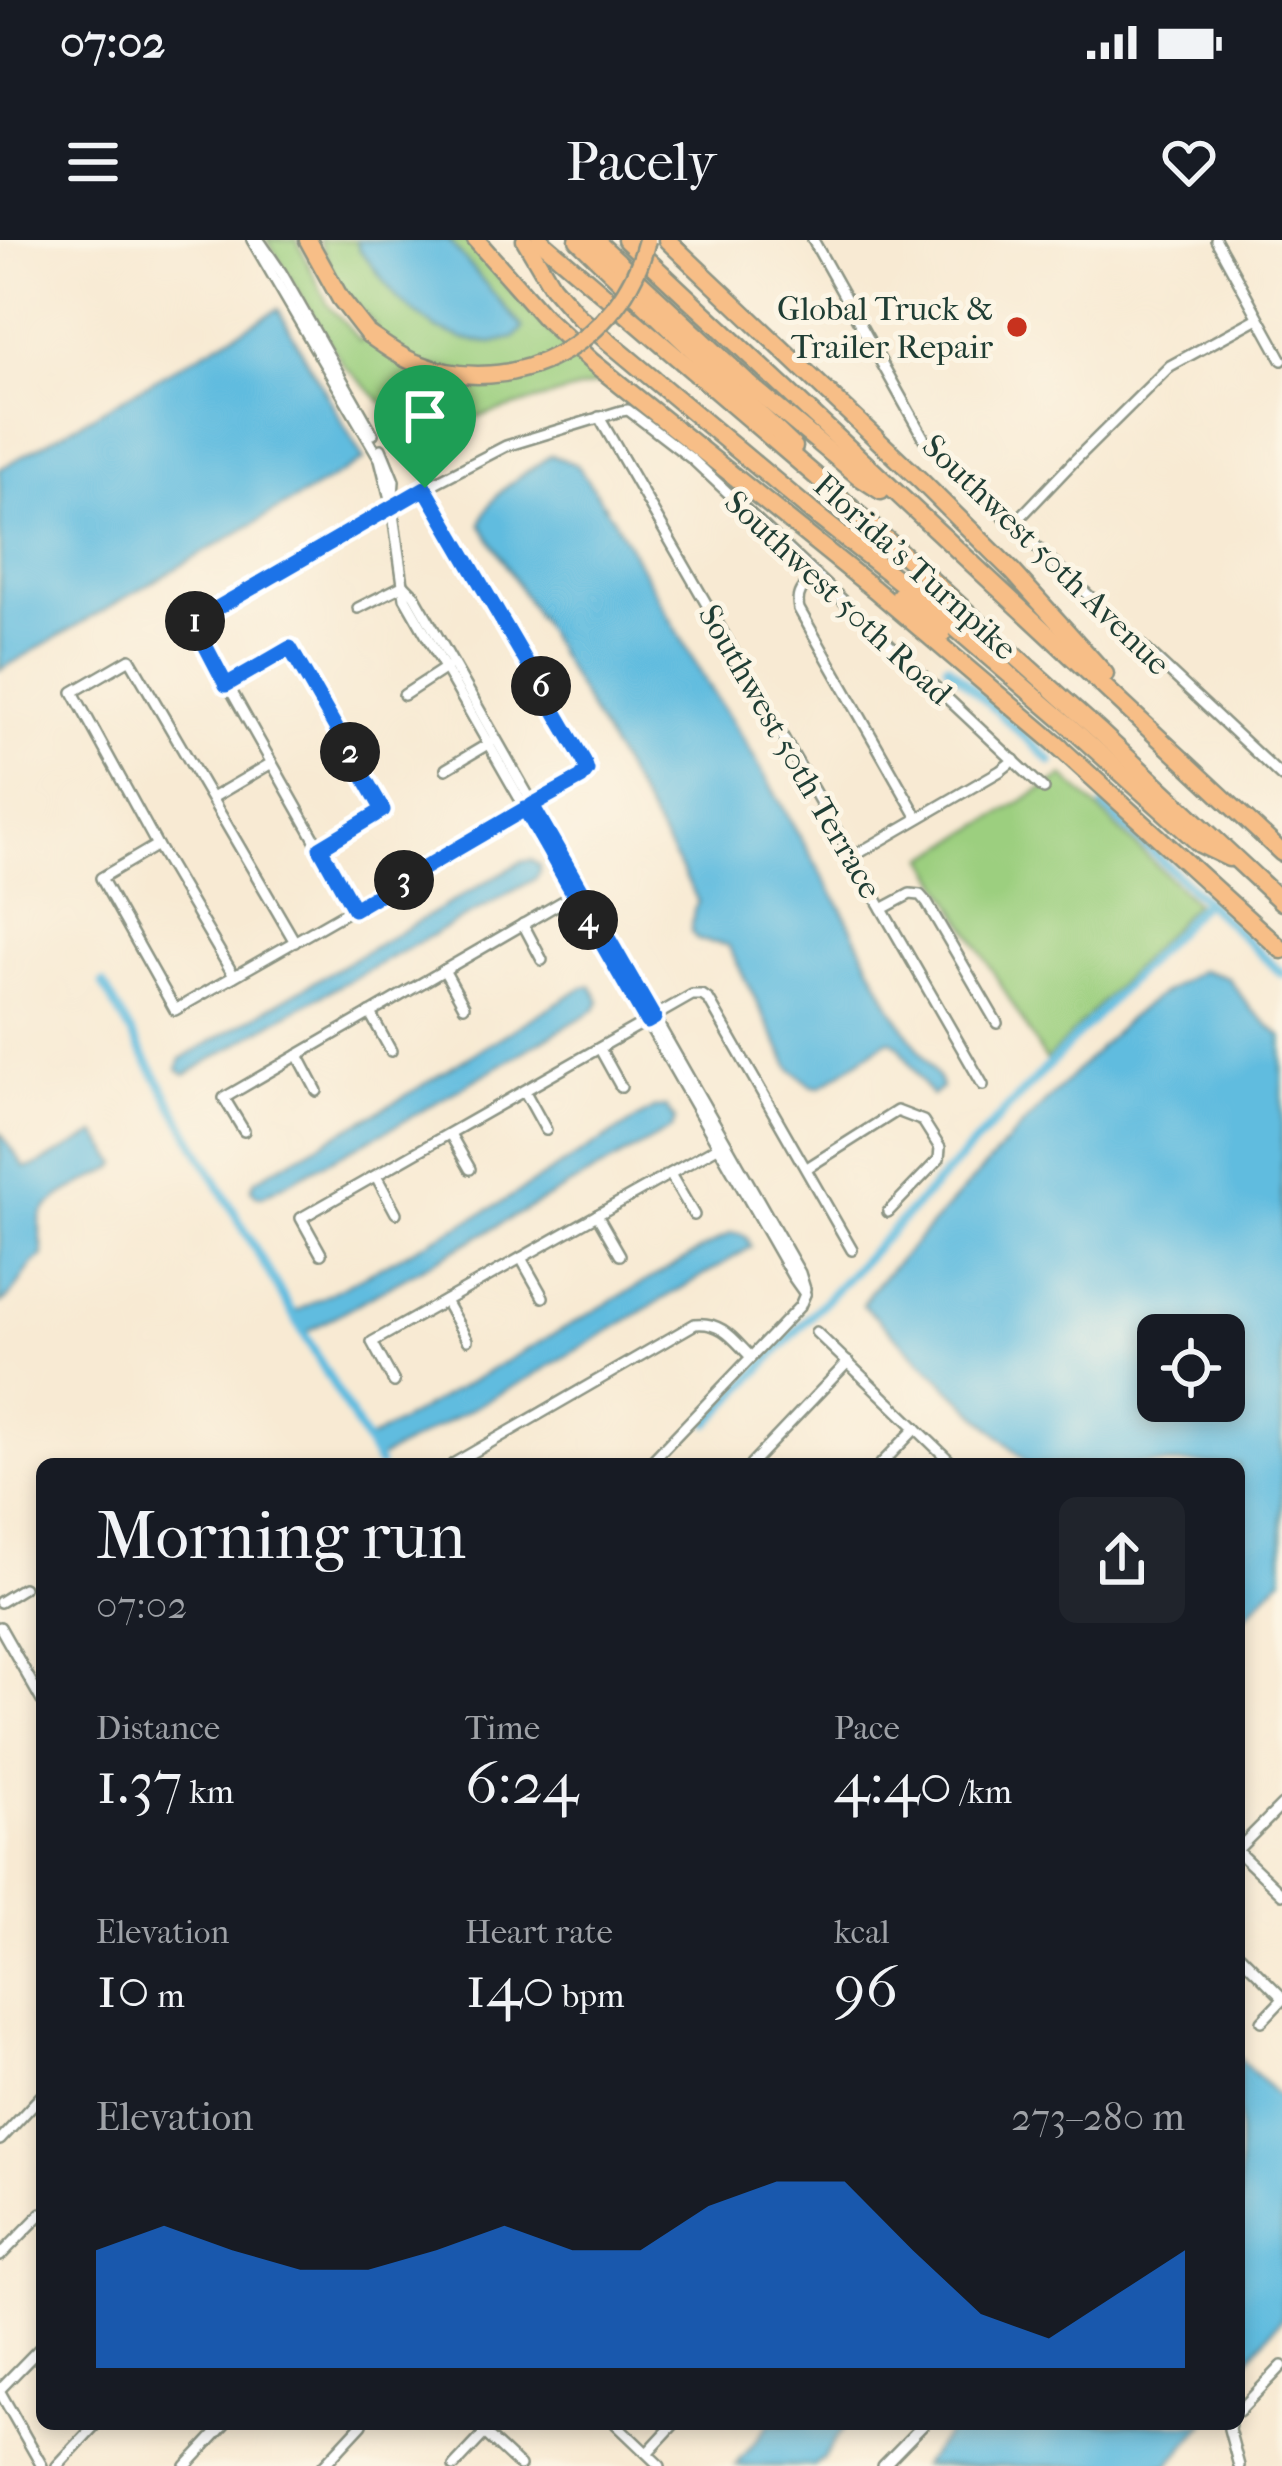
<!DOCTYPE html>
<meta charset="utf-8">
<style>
body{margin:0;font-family:"IM FELL French Canon",serif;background:#20242c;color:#f1f3f6;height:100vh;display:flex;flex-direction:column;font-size:45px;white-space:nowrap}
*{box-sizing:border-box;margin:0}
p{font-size:39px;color:#9ea1a6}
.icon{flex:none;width:66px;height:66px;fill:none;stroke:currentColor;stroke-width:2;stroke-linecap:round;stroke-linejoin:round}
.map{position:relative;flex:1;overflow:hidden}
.panel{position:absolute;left:36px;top:1218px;width:1209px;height:972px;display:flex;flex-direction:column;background:#171b24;border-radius:18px;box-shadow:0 6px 18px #0003}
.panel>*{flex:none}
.buttons{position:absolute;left:1137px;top:1074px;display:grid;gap:24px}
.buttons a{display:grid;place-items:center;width:108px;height:108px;border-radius:18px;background:#171b24;box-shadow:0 6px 18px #0003;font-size:60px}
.pin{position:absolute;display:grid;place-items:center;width:102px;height:102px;color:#fff;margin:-123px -51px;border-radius:50% 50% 50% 0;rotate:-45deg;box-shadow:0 0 12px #0007}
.pin .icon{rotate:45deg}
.km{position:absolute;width:60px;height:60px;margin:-30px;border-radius:50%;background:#222;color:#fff;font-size:33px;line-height:60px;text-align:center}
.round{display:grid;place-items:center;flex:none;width:126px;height:126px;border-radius:18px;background:#20242c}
.overview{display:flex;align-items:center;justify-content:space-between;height:204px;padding:0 60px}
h1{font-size:66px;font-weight:600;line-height:90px}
.metrics{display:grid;grid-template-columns:repeat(3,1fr);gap:18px;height:204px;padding:12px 60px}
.metrics div{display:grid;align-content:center}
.metrics b{font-size:60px;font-weight:600}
.metrics small{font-size:33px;font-weight:400}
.metrics p{font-size:33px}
.chart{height:336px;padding:24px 60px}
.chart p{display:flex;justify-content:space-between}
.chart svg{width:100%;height:216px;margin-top:12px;fill:#1a73e8;opacity:.7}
.status{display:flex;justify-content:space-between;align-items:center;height:84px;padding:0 60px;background:#171b24;direction:ltr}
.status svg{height:33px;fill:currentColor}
header{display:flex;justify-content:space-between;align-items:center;height:156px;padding:0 60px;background:#171b24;font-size:54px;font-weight:600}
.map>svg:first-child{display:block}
.green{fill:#9ccf7f;stroke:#5e865a;stroke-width:3}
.water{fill:#61bcdf;stroke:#407c8a;stroke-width:3;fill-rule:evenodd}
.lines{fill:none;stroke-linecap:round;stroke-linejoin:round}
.canal{stroke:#61bcdf;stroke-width:9}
.street-casing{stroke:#8c9484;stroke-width:14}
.highway-casing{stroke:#8c9484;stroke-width:21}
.street{stroke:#fff;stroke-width:9}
.highway{stroke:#f7be87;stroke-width:16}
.highway-bridge-casing{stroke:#8c9484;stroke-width:21;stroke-linecap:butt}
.highway-bridge{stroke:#f7be87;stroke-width:16}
.route-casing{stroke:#fff;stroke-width:24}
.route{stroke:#1a73e8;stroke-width:15}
.poi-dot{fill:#c8321e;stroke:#fcf5e5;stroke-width:4.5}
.labels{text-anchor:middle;stroke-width:10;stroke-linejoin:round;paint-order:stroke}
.poi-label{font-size:33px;fill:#1f3d34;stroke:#fcf5e5;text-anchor:end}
.street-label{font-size:33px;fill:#1f3d34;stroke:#fcf5e5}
</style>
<div class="status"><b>07:02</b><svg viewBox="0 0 49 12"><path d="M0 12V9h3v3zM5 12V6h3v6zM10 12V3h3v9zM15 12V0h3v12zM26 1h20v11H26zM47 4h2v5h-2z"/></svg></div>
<header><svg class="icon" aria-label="menu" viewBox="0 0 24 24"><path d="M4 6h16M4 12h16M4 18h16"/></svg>Pacely<svg class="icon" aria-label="heart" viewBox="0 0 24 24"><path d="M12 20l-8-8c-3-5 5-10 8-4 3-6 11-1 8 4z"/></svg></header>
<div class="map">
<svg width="1282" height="2226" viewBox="0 0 1282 2226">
<rect width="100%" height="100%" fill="#fcf5e5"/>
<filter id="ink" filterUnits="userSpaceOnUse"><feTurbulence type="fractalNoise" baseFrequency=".00833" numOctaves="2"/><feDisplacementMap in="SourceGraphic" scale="24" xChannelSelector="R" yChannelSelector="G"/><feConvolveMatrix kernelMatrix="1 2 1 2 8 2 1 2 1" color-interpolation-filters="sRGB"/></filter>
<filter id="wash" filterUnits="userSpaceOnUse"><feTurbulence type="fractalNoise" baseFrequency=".004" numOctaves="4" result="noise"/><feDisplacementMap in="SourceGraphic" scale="48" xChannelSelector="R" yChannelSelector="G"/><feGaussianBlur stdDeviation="2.7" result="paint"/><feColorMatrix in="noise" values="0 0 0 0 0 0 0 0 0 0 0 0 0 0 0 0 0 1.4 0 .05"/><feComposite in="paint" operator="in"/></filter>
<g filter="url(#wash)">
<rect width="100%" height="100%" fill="#f8ead3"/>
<g class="green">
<path d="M267,0H297L328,65L360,101L376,86L338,45L319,0H356L360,10L379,33L463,99L492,103L514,98L522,87L448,0H467L525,66L604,142L416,194L343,125Z"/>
<path d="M1064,536L1195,663L1046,821L926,618Z"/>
</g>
<g class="water">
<path d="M356,0H448L523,88L514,98L492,103L463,99L435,88L398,59L360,10Z"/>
<path d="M278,69L364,220L0,430V229Z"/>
<path d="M551,215L577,225L615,281L708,446L744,500L843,671L892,769L940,841L942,848L932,856L929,853L899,806L892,800L887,801L820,847L812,846L790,828L728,705L698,700L691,692L694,670L698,662L692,649L542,385L481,284C491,250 524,235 551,215Z"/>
<path d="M531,620L539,625V633L535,639L289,773L185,835L177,829L181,819L521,622Z"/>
<path d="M1201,730L1228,738L1251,769L1282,797V1337L1239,1382V1224H1029L863,1065L870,1052L1025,883L1128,779L1152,760ZM1158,1095H1224V1161H1158Z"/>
<path d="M591,746L600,761L596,769L399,884L262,956L256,955L251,949L255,940L392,864L583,747Z"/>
<path d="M666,867L675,880L671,889L305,1093L293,1073L496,966L655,868Z"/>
<path d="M0,892L25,928L35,926L96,894L118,924L116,927C97,938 49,956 41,976C37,988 43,1003 43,1016C22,1029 21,1051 0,1064Z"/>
<path d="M731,993C743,993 747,995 751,1007L534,1135L376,1220L366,1201Z"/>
<path d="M1239,1818L1282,1860V2078L1239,2130Z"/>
<path d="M769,2184H847L822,2219L813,2226H736Z"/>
<path d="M956,2184H1204L1168,2226H921Z"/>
</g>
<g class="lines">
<g class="canal">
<path d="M947,425L1051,521"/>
<path d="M1104,566L1282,734"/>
<path d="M103,744L379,1224"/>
<path d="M709,1183L1205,661"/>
</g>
</g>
</g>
<g filter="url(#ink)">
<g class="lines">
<defs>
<g id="street">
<path d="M252,0L380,219L392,267L405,358L793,1037L805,1054"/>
<path d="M259,0L281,32L373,194"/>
<path d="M813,0L927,204L1282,537"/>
<path d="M1216,0L1282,120"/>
<path d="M599,177L983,845"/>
<path d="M381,209L394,241L393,256"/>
<path d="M1012,286L1074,221L1170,126L1258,78"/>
<path d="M816,335C804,346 795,352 799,369L918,578"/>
<path d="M404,345L414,355L800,1033L805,1049"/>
<path d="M358,368L404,345"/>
<path d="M226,445L290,408L383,570L320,608"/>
<path d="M404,455L447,427"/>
<path d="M446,529L493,501"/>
<path d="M212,558L270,524"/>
<path d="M157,605L101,638L175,770L581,538L587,530L425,248"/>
<path d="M852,617L1000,531L1014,520"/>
<path d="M354,669L193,383L425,248L506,206L621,171L628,170L636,176L692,219L1044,549"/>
<path d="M882,669L910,654L920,655L927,663L997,783"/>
<path d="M523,684L542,720"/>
<path d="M444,730L464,766"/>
<path d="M234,736L157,605L73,452L130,419L295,702"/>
<path d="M370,773L391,811"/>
<path d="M600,809L621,847"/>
<path d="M298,815L317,851"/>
<path d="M525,852L546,890"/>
<path d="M244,891L224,858L577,653"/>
<path d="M450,894L470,929"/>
<path d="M807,928L897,871L923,881L940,908L939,919L888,972"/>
<path d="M670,934L694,975"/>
<path d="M376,936L396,973"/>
<path d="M597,975L620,1015"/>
<path d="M321,1014L301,978L692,755H702L709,760L852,1010"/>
<path d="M521,1018L543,1057"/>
<path d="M445,1061L467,1100"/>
<path d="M816,1092L953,1224"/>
<path d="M394,1142L372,1102L721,905"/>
<path d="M453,1224L695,1084C722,1081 734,1100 751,1117"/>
<path d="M649,1224L800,1066L805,1054"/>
<path d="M751,1224L848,1122"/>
<path d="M881,1224L916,1188"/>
<path d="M0,1362L23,1348"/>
<path d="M0,1387L42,1461"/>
<path d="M1239,1608L1282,1565"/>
<path d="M1239,1613L1282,1654"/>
<path d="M1239,1714L1282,1757"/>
<path d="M1262,1781L1282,1760"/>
<path d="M0,1900L42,1855"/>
<path d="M0,2016L42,1973"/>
<path d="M0,2149L42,2106"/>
<path d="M0,2152L42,2226"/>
<path d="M1239,2171L1282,2126"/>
<path d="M475,2184L520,2226"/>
<path d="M616,2184L660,2226"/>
<path d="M1230,2184L1229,2189L1239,2226"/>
<path d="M647,2213L674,2184"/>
<path d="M57,2226L96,2184"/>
<path d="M186,2226L225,2184"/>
<path d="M323,2226L362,2184"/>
<path d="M454,2226L485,2193"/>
<path d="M883,2226L924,2184"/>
</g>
<g id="highway">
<path d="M308,0L340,58L368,94"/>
<path d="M476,0L544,77L591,121L874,349L1061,508"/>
<path d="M525,0L552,46L579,77L812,272L918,356L1066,483L1200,604L1229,618"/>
<path d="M540,0L817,237L1100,492L1282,662"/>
<path d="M578,0L794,207"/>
<path d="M595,0L757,151L861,238L881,251"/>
<path d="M626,0L1282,613"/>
<path d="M667,0L921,241L1013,332L1105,434"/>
<path d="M900,355L942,395"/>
<path d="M1056,504L1282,710"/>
</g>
</defs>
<use href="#street" class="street-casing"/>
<use href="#highway" class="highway-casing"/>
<use href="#street" class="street"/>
<use href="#highway" class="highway"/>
<defs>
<path id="highway-bridge" d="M368,94C384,105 398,116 416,123C514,162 622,102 647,0"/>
</defs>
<use href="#highway-bridge" class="highway-bridge-casing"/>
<use href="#highway-bridge" class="highway-bridge"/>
</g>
</g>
<g class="lines" filter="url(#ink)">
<defs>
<path id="route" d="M425,248L584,521L587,530L581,538L532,565L654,778L647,782L525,569L354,669L320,608L383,570L290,408L226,445L193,382Z"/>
</defs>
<use href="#route" class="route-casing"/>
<use href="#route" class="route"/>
</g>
<circle class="poi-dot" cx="1017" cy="87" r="12"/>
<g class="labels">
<g class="poi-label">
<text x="993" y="80">Global Truck &amp;<tspan x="993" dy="38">Trailer Repair</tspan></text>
</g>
<g class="street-label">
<text transform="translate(1047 314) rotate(44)" y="12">Southwest 50th Avenue</text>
<text transform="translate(916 326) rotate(42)" y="12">Florida's Turnpike</text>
<text transform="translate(839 357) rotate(43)" y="12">Southwest 50th Road</text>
<text transform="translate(791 511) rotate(60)" y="12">Southwest 50th Terrace</text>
</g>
</g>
</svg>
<div class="buttons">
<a><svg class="icon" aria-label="locate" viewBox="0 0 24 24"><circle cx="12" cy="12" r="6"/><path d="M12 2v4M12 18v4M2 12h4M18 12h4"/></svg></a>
</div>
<div class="pin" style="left:425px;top:248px;background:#1e9e55"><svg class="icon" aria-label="arrive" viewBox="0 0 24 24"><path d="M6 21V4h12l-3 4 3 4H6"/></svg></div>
<b class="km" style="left:195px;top:381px">1</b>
<b class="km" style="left:350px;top:512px">2</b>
<b class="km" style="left:404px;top:640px">3</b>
<b class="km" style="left:588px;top:680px">4</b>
<b class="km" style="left:541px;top:446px">6</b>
<section class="panel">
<div class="overview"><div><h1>Morning run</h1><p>07:02</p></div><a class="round"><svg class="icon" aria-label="share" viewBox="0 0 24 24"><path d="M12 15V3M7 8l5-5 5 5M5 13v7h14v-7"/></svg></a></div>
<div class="metrics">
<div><p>Distance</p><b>1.37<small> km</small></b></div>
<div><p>Time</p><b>6:24</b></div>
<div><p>Pace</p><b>4:40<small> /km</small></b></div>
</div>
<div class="metrics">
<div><p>Elevation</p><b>10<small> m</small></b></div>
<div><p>Heart rate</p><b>140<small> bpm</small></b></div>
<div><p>kcal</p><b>96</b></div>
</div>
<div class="chart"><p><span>Elevation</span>273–280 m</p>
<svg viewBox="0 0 160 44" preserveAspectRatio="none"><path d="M0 44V20L10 15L20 20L30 24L40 24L50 20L60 15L70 20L80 20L90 11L100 6L110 6L120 20L130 33L140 38L150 29L160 20V44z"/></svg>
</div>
</section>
</div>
